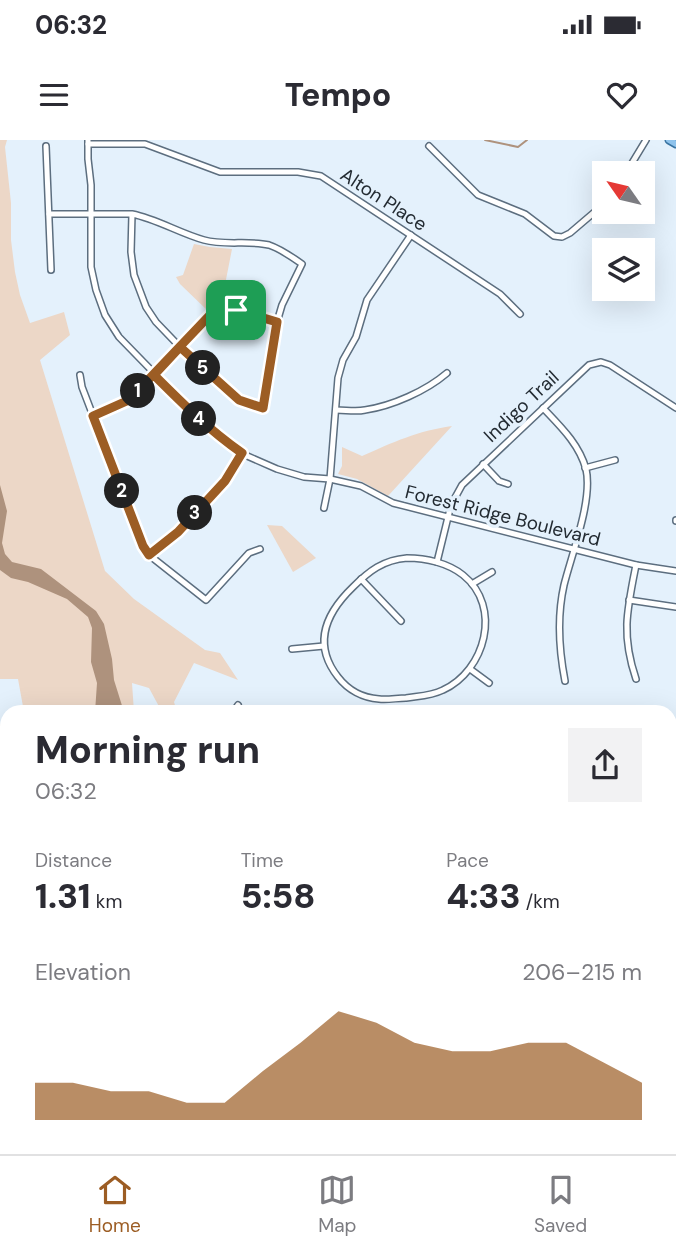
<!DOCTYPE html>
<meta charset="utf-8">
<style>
body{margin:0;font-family:"DM Sans",sans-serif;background:#f2f2f3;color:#2b2b33;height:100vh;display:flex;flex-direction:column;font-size:26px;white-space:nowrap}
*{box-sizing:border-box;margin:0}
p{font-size:23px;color:#7c7c81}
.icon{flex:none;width:38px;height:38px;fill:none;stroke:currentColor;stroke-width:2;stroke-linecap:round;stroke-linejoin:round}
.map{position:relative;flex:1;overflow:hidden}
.panel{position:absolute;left:0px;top:565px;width:677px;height:450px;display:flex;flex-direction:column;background:#fff;border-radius:21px 21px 0 0;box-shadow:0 7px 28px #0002}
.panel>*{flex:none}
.needle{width:46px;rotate:304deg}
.tools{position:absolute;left:592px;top:21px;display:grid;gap:14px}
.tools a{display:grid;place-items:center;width:63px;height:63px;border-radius:0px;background:#fff;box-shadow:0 7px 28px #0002;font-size:35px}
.pin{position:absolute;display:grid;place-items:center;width:60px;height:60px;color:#fff;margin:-30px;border-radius:14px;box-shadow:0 4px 10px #0006}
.km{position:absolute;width:35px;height:35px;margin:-18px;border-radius:50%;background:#222;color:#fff;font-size:19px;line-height:35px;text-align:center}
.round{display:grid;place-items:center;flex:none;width:74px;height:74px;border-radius:0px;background:#f2f2f3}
.summary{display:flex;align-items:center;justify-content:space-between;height:119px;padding:0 35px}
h1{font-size:38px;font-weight:800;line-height:52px}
.stats{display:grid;grid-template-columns:repeat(3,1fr);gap:10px;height:119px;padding:7px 35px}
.stats div{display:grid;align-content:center}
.stats b{font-size:35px;font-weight:800}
.stats small{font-size:19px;font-weight:400}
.stats p{font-size:19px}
.chart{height:196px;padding:14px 35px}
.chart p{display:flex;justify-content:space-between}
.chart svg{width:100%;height:126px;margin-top:7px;fill:#9c5d24;opacity:.7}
.status{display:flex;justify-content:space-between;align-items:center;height:49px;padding:0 35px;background:#fff;direction:ltr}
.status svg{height:19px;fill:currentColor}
header{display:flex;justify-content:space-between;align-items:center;height:91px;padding:0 35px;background:#fff;font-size:32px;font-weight:800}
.tab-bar{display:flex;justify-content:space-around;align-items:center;height:98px;border-top:2px solid #e1e1e2;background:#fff;font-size:19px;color:#7c7c81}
.tab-bar a{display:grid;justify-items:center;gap:4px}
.tab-bar .active{color:#9c5d24}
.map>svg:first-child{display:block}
.green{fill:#ecd7c7}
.water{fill:#ae927d}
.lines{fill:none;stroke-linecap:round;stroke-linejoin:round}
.stream{stroke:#ae927d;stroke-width:2}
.river{stroke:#ae927d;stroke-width:8}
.minor-casing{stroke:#5c6e7f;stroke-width:8}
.major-casing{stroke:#3974a2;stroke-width:9}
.minor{stroke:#fff;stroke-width:5}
.major{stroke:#8fc3ec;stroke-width:6}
.route-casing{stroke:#fff;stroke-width:14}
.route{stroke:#9c5d24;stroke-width:9}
.labels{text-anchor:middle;stroke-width:7;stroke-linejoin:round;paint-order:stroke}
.street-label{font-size:19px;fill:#232b32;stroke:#e4f1fc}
</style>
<div class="status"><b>06:32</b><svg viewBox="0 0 49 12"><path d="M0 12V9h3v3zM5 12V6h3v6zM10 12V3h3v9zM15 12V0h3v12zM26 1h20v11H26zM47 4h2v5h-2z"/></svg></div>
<header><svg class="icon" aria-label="menu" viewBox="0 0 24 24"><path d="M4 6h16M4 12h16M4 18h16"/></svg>Tempo<svg class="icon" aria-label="heart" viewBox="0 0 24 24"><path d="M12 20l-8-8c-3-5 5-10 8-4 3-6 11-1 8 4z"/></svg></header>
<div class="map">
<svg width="676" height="1014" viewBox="0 0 676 1014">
<rect width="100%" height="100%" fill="#e4f1fc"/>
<g class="green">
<path d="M0,0H7L5,7L11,63V100L15,132L20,155L30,183L64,172L70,195L40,220L105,431L134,459L205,510L220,513L238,540L194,523L174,562L177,572H162L149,548L132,543L134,572H24L18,539H0Z"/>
<path d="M194,104L210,107L232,109L222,160C212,158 212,164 208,171L180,144L176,137L183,135Z"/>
<path d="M452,286L388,356L357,339L338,334L342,326V307L362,316C394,302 417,291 452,286Z"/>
<path d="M267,385L282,386L316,418L293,432Z"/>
<path d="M7,766V1008H147L146,1014H2L0,1012V930L2,925L7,846L0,832V777Z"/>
</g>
<g class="water">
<path d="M0,345L7,371L2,403L5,414L12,422L41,429L96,471L104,484L112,519L114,540L124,572H95L97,543L91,522L92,488L88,477L67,459L28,442L11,438L0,430Z"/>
<path d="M6,584C10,605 7,630 5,652C4,669 5,681 0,698V585Z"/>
</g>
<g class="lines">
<g class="stream">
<path d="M485,0L518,7L527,0"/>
<path d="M623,1008L627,1014"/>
</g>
<path class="river" d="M670,782L674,774L671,768L672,757L676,753"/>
<defs>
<g id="minor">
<path d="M88,0V19L91,45V127L96,150L105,175L119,197L193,273L222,299L245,315L277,329L304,337L330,339L361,346L393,363L636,425L676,431"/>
<path d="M88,4H145L220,32H298L321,36L500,154L520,174"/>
<path d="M46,6L51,130"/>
<path d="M429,6L478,55L525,74L554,96L562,97L570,93L604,64"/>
<path d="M626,33L646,0"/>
<path d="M49,74H132C157,79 179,93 204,100C225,106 248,100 269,105C281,109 292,117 302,124L282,165L277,182L263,268L239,260L180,207L156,182L146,167L134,135L131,112L132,74"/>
<path d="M80,235L82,247L143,406L149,415L206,460L249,413L260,409"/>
<path d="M543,268C561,287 579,304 586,329C593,360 572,413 564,445C557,476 559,510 565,541"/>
<path d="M336,270C346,270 356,272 365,270C392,266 426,251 447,233"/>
<path d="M93,276L129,260L209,176C229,162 256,176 277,182"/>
<path d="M483,324L499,341L508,344"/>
<path d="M585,328L615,320"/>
<path d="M324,368L330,339L338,238L343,220L356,197L367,160L411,95"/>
<path d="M676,381V380"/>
<path d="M149,415L178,392L225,341L242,313"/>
<path d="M407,418C426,418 448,423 463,435C503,467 485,531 443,550C431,556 419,556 406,558C397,558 388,560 379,559C363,558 348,550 338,537C312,504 326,473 353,447C369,431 383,420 407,418Z"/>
<path d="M437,422L451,365L462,345L589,225L601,222L610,225L676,268"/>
<path d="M361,439L401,481"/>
<path d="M472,444L492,432"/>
<path d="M629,460L676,467"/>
<path d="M292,509L324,506"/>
<path d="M470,529L489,543"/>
<path d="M636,539C621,495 627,470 636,425"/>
<path d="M233,572L238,565"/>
<path d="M670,710L676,708"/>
<path d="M670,874L676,878"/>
<path d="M670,913L676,907"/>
<path d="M670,989L676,986"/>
<path d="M190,1008L193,1014"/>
<path d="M408,1008L416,1014"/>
<path d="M477,1008L482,1014"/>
<path d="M575,1008L577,1014"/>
<path d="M417,1014L422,1008"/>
</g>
<path id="major" d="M669,0L676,4"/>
</defs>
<use href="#minor" class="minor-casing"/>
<use href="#major" class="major-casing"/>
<use href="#minor" class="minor"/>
<use href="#major" class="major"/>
</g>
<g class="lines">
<defs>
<path id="route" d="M236,170C225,169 218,170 209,176L129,260L93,276L143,406L149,415L178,392L225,341L242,313C209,290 182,263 154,235L180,207L239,260L263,268L277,182L236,170"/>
</defs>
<use href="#route" class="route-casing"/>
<use href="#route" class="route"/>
</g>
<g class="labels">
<g class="street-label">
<text transform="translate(384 59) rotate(33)" y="7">Alton Place</text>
<text transform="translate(521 266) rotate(-43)" y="7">Indigo Trail</text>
<text transform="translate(503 375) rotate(14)" y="7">Forest Ridge Boulevard</text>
</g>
</g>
</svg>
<div class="tools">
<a><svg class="needle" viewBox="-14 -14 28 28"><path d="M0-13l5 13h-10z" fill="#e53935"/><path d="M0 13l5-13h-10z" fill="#7c7c81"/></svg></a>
<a><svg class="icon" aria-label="layers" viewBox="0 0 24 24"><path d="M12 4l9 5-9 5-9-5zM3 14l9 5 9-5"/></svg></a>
</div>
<div class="pin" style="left:236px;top:170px;background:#1e9e55"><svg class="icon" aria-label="arrive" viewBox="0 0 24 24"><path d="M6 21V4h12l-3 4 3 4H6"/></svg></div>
<b class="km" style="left:138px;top:251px">1</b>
<b class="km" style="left:122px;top:351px">2</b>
<b class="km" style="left:195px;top:373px">3</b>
<b class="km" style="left:199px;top:279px">4</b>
<b class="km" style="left:203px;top:228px">5</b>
<section class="panel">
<div class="summary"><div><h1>Morning run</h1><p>06:32</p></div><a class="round"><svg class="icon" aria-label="share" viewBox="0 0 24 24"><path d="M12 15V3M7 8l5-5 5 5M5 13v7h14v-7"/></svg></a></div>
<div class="stats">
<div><p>Distance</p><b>1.31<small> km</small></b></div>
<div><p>Time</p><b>5:58</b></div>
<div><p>Pace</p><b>4:33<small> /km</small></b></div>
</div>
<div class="chart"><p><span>Elevation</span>206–215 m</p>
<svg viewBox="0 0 160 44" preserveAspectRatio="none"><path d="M0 44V31L10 31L20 34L30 34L40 38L50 38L60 27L70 17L80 6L90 10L100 17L110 20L120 20L130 17L140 17L150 24L160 31V44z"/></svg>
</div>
</section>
</div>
<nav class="tab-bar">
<a class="active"><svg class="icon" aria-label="home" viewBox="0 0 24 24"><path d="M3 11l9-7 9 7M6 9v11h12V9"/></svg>Home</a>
<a><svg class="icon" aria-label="map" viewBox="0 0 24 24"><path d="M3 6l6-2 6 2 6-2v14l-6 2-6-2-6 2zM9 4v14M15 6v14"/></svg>Map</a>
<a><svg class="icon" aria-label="saved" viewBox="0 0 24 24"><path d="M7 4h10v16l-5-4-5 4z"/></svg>Saved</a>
</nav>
